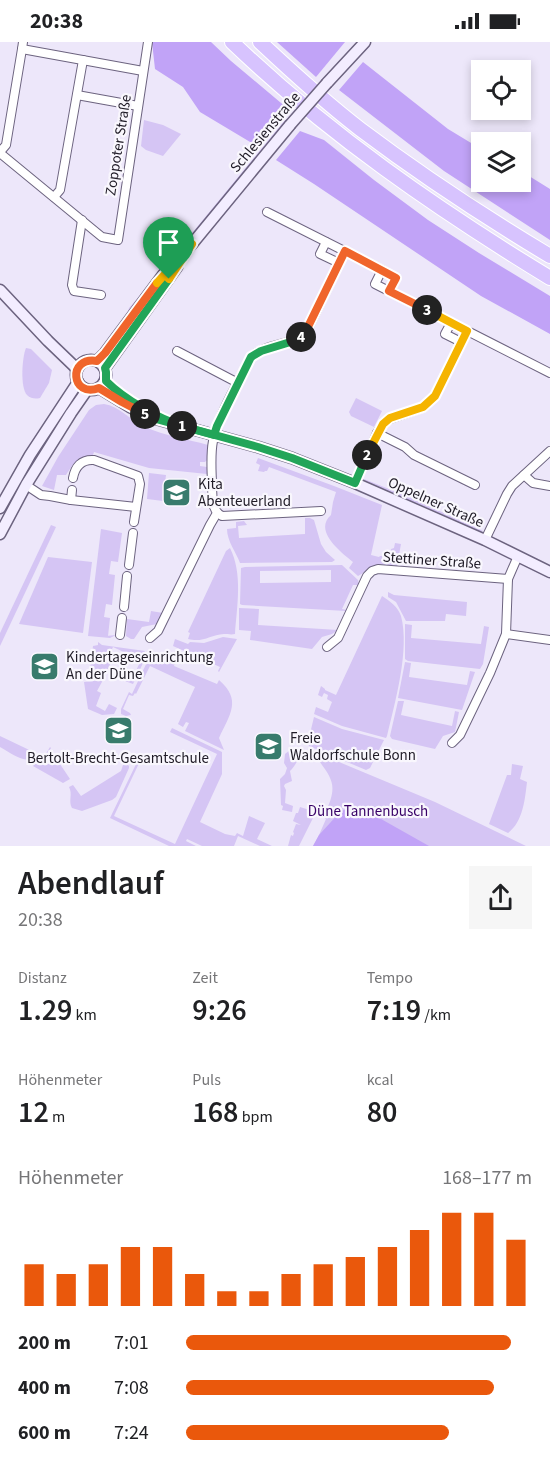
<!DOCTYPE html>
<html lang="de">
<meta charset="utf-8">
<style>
body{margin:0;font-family:"Source Sans 3",sans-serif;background:#f6f6f6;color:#202124;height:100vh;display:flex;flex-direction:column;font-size:22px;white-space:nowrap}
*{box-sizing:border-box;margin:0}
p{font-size:20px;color:#757577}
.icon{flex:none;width:33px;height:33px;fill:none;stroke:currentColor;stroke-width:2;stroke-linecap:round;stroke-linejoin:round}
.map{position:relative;height:804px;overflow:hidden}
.sheet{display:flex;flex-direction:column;background:#fff;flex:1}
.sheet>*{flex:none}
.controls{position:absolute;left:471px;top:18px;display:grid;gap:12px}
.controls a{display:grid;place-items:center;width:60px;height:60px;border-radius:0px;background:#fff;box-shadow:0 3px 9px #0003;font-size:30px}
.pin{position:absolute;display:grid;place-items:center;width:51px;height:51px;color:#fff;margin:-62px -26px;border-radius:50% 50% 50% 0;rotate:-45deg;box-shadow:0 0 6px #0007}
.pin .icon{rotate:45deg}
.km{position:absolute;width:30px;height:30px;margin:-15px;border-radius:50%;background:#222;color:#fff;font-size:16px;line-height:30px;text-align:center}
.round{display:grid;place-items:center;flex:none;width:63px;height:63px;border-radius:0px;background:#f6f6f6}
.summary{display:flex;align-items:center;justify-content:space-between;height:102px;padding:0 18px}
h1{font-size:33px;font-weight:600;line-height:45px}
.stats{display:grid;grid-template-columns:repeat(3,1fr);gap:9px;height:102px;padding:6px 18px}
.stats div{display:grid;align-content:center}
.stats b{font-size:30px;font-weight:600}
.stats small{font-size:16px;font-weight:400}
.stats p{font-size:16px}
.chart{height:168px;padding:12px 18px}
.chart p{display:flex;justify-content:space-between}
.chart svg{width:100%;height:108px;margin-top:6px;stroke:#ea580c;stroke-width:6}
ul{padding:0 18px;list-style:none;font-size:20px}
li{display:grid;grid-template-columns:96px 72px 1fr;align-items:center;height:45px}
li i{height:15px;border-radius:8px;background:#ea580c}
.status{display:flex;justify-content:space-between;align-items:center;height:42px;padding:0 30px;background:#fff;direction:ltr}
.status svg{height:16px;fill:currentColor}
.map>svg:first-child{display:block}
.green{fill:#d5c5f4;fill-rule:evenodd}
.forest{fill:#c1a3f7}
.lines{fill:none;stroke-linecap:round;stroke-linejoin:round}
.street-casing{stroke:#6c637f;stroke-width:10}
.secondary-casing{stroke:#6c637f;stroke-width:13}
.highway-casing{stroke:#fff;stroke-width:16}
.street{stroke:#fff;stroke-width:8}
.secondary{stroke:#f3edff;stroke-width:10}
.highway{stroke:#d7c3fe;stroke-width:14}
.secondary-bridge-casing{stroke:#6c637f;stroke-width:13;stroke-linecap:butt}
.secondary-bridge{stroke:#f3edff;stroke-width:10}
.split-1-casing{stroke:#fff;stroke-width:12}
.split-2-casing{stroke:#fff;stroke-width:12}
.split-3-casing{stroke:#fff;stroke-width:12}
.split-4-casing{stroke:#fff;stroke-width:12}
.split-5-casing{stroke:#fff;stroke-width:12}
.split-6-casing{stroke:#fff;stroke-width:12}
.split-7-casing{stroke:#fff;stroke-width:12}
.split-1{stroke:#22a559;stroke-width:8}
.split-2{stroke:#22a559;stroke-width:8}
.split-3{stroke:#f5b400;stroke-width:8}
.split-4{stroke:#f0652b;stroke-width:8}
.split-5{stroke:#22a559;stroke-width:8}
.split-6{stroke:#f0652b;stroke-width:8}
.split-7{stroke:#f5b400;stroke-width:8}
.labels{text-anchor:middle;stroke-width:4.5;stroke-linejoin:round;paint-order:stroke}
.street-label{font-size:15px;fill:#201c27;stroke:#f9f7fd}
.poi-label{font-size:15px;fill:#201c27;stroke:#f9f7fd;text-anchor:start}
.park-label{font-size:15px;fill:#380067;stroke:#f9f7fd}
</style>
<div class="status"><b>20:38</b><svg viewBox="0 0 49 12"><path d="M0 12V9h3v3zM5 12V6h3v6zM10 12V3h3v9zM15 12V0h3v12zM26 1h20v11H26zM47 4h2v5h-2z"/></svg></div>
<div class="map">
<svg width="550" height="804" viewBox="0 0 550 804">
<rect width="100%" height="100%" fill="#ede7fa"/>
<g class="green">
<path d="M144,78L163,83L181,92L163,114L146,108L141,104Z"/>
<path d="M285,78L287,80L127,272L129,266L141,252H142Z"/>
<path d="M26,306L31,307L52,328L49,341L40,356C36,357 31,357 27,353C20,346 22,315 26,306Z"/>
<path d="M356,356L382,369L374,385L351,374L349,370Z"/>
<path d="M104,362C119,364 131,379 145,385C165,394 187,397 208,403L207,418L205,420H200V424L207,425V432L149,426L94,410L92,416C76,415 74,421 66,433H57L54,448L42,444L58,415L89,368L96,363Z"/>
<path d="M258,416L334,444L382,463L371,513L379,515L380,514H382V516L389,517L391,507L394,506L395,501L401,502L397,524C388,523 378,521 371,525C366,527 363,532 358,534L349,526L353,520C341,510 313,489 331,473L333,460L336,450L269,425L267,429H265L264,430L258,429L260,423L256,421Z"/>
<path d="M149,431L166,433L163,459L147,457Z"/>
<path d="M364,437L409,455L483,489L479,491L365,440Z"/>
<path d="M305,476H310L314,478L321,502L326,510L335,518L332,520L240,521C236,510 227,499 227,487L236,486V480L244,479L247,483L238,484L239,496L305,492Z"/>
<path d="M51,483L56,485L0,604V591Z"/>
<path d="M101,487L122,491L118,520L111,519L109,532L115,533L112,563L106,562L104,575L110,576L108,594H106L116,593L110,596L88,594Z"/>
<path d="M230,506C243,532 237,564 235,592C231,593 228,592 224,592C210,593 203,601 188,597L190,591L188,590L226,509Z"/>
<path d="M48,515L92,520L83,591L19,582Z"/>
<path d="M342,523L358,538L359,543H353L342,567L347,568L346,569L242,563L240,562L241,526L245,525ZM331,528V540L260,541V529Z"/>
<path d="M388,550L394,553L467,560L466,574L446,572L445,579H406L396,560L388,555Z"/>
<path d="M382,554C390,559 398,565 401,574C410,608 395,660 387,694L386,696L342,684L314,672L316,665L328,670L332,660L327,657L328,653L324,651L322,655L318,653L321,644L325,647V648L336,653Z"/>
<path d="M239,566L259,567L258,583L338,588L332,592L322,595L312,607L250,598L251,589L239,588Z"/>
<path d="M151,569L163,571L157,582L142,585L134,597H131L126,594L127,577L149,580Z"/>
<path d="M405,582L412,583L411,596L481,602L484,584L489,585L483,622L480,627L408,619L405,617Z"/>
<path d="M223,595L237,597L219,630L218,629L220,625L173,604L175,597L188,602L190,600L204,601Z"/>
<path d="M98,600L102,603L145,609L144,619L133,642L125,639L129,631L134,633L141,618L113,605L106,620L110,622L105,634L90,627L93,604L98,603Z"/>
<path d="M149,609L160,611L176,618L174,624L217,642L219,638C242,658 230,672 219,696L224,708L185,689L189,681L186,680L183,685L178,682L195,645L150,624L136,652L135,651L133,654L129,653L123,667L130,671L131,673L126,674L121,672V667L129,650L132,652L148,618Z"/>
<path d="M405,620L411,621L409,635L467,643L470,629L475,630L462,668L398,656Z"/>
<path d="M103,638L97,649L101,651L96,664L105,669L109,662L117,666L114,672L102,673L88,667L84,640Z"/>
<path d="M398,659H404L401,673L452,684L455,669L459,670L455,690L443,694L435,707L392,697L390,694Z"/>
<path d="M314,675L342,687L384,698L370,726L366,728L309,704L308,700Z"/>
<path d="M172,686L222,710V732L200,780L225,792L235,794L237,791L243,794L249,774L265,781L257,797L272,804H260L238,794L234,804H202L187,797L186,799L196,804H169L110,776L139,716L141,717L114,774L175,802L217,712L170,690Z"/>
<path d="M0,694L44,715L50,705L51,706L45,717C22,720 19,716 0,705Z"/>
<path d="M290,708C292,710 295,710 297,712C300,718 293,726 290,729L292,739L285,742L284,744L286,748L285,761L293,764L292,770L282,768L283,764L281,763L280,737L285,732L287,726L284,721L285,712Z"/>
<path d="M315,710L435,760L526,804H313L319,793L326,777L324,775V774C339,742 333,738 314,712Z"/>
<path d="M58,719L70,737L63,741L33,724L35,722H54Z"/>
<path d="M124,720L129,724V726L116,755L112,758L82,769L72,766C68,759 73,752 69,745L73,743L81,754L121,729Z"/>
<path d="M512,722L523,724L520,737L527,740C525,757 523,780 508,791L489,782L507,733H511Z"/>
<path d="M300,765L316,770L299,804H288L291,793L293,794L294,791L293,790L296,782L301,783L293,779L296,771H298Z"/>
</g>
<g class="forest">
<path d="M152,0H211L231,19L287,66L257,104L200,70L183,45L155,27Z"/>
<path d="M277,0H345L316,35Z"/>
<path d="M363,20L448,87L481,107L482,140H520L521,129L550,147V198L444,129L339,48Z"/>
<path d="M300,89L324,98L374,138L428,178L479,211L550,254V292L481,254L314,142L276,118Z"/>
<path d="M358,764L429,804H313L319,793L341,769Z"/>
</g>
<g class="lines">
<defs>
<g id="street">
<path d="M23,0L22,7L143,29"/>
<path d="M77,53L138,64"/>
<path d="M0,110L6,103L22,7"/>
<path d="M0,111L102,195L118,198L148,0"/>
<path d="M54,155L60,148L83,18"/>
<path d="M267,170L382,228L375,242L550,331"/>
<path d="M82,178L72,243L74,249L101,253"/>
<path d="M326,200L320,212L339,221"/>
<path d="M382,228L396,236L389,249"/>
<path d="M451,281L445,292L461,300"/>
<path d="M177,309L238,341"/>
<path d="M377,391L405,405L414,413L475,443"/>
<path d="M524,433L533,441L550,444"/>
<path d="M73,436C75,425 81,417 94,418L138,434L140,442L134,480"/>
<path d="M355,441L377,391L383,382L390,377L424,365L435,354L467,289"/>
<path d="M26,443L41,453L50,454L71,458L136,465"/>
<path d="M71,458L72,448"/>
<path d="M321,469L222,474C211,468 213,457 212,446C212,431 210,414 213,399C219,371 238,341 251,315C265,302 289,303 305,293L345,209"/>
<path d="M485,498L507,452L512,444L550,409"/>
<path d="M129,523L133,491"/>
<path d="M124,565L127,534"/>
<path d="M506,592L550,598"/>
<path d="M120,593L122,576"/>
<path d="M150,596L158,589L210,483L217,471"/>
<path d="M327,605L338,596L367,534L372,529L378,527L508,537"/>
<path d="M452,701L460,693L490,631L506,592L508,537L518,514"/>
</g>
<g id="secondary">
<path d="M327,41L365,0"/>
<path d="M0,248L48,299L74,324L77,328"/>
<circle cx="91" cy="333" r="15"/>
<path d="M97,319L105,311L163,233L192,202L290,83"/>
<path d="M105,326L177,225"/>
<path d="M99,346L130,365L156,377L258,405L292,416L355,441L485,498L550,530"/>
<path d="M0,466L30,413L78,340"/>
<path d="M0,492L26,443L71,371L87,348"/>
</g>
<g id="highway">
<path d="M232,0C328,92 437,167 550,236"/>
<path d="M260,0C292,30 325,60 360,87C421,133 485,175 550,214"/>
</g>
</defs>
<use href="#street" class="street-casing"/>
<use href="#secondary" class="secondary-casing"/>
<use href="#highway" class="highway-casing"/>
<use href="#street" class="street"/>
<use href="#secondary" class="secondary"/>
<use href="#highway" class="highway"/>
<defs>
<path id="secondary-bridge" d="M290,83L327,41"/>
</defs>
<use href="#secondary-bridge" class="secondary-bridge-casing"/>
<use href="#secondary-bridge" class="secondary-bridge"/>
</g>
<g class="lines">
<defs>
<path id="split-1" d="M169,237L105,326L106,330V339C124,357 157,376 182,384"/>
<path id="split-2" d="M182,384L258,405L292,416L355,441L367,413"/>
<path id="split-3" d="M367,413L383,382L390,376L423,365L435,354L467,289L427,268"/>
<path id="split-4" d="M301,295L304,293L345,209L396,236L389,249L427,268"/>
<path id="split-5" d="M145,372L156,377L214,393L217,384L251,315L261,309L297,298L301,295"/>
<path id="split-6" d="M145,372L122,360L99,346C71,357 67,314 97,319L105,311L157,241"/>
<path id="split-7" d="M157,241L192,202L169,237"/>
</defs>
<use href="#split-1" class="split-1-casing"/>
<use href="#split-2" class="split-2-casing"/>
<use href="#split-3" class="split-3-casing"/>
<use href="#split-4" class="split-4-casing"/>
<use href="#split-5" class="split-5-casing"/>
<use href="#split-6" class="split-6-casing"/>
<use href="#split-7" class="split-7-casing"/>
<use href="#split-1" class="split-1"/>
<use href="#split-2" class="split-2"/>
<use href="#split-3" class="split-3"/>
<use href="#split-4" class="split-4"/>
<use href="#split-5" class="split-5"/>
<use href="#split-6" class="split-6"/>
<use href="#split-7" class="split-7"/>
</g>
<defs>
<symbol id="school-square" viewBox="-11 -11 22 22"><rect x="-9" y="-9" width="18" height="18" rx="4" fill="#387b6c" stroke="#f9f7fd"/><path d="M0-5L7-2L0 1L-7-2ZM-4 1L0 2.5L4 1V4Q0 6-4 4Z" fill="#fff"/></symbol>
</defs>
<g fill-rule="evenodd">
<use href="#school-square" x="160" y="434" width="33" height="33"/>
<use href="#school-square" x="28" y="608" width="33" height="33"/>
<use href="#school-square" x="102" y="672" width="33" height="33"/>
<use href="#school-square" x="252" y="688" width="33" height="33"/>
</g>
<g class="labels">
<g class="street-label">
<text transform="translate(265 90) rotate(-50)" y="5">Schlesienstraße</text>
<text transform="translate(118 103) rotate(-81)" y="5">Zoppoter Straße</text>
<text transform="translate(436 460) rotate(24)" y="5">Oppelner Straße</text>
<text transform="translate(432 518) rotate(4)" y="5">Stettiner Straße</text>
</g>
<g class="poi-label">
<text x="198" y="447">Kita<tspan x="198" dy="17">Abenteuerland</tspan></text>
<text x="66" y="620">Kindertageseinrichtung<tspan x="66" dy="17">An der Düne</tspan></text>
<text x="290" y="701">Freie<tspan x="290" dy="17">Waldorfschule Bonn</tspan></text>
<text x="118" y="721" text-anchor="middle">Bertolt-Brecht-Gesamtschule</text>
</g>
<g class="park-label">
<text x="368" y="774">Düne Tannenbusch</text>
</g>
</g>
</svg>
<div class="controls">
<a><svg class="icon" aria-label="locate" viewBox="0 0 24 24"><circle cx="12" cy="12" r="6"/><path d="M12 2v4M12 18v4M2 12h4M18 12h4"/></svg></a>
<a><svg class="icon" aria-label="layers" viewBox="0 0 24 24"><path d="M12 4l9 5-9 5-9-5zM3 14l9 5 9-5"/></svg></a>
</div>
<div class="pin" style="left:169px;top:237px;background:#1e9e55"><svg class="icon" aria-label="arrive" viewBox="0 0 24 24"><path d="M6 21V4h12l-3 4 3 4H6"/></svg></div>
<b class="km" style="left:182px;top:384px">1</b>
<b class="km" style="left:367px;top:413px">2</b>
<b class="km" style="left:427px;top:268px">3</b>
<b class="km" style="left:301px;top:295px">4</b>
<b class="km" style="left:145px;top:372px">5</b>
</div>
<section class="sheet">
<div class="summary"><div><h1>Abendlauf</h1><p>20:38</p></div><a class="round"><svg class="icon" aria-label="share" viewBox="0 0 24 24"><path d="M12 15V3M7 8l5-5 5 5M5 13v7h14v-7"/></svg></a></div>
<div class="stats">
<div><p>Distanz</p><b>1.29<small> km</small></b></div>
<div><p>Zeit</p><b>9:26</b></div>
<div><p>Tempo</p><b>7:19<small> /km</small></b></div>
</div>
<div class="stats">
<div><p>Höhenmeter</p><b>12<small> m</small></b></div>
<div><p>Puls</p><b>168<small> bpm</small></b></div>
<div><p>kcal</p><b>80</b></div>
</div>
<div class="chart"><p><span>Höhenmeter</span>168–177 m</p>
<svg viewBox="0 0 160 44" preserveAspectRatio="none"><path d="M5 44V27M15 44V31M25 44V27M35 44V20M45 44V20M55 44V31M65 44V38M75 44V38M85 44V31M95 44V27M105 44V24M115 44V20M125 44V13M135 44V6M145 44V6M155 44V17"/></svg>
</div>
<ul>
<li><b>200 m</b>7:01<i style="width:94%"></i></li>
<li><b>400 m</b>7:08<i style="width:89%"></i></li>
<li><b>600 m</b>7:24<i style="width:76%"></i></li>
</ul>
</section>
